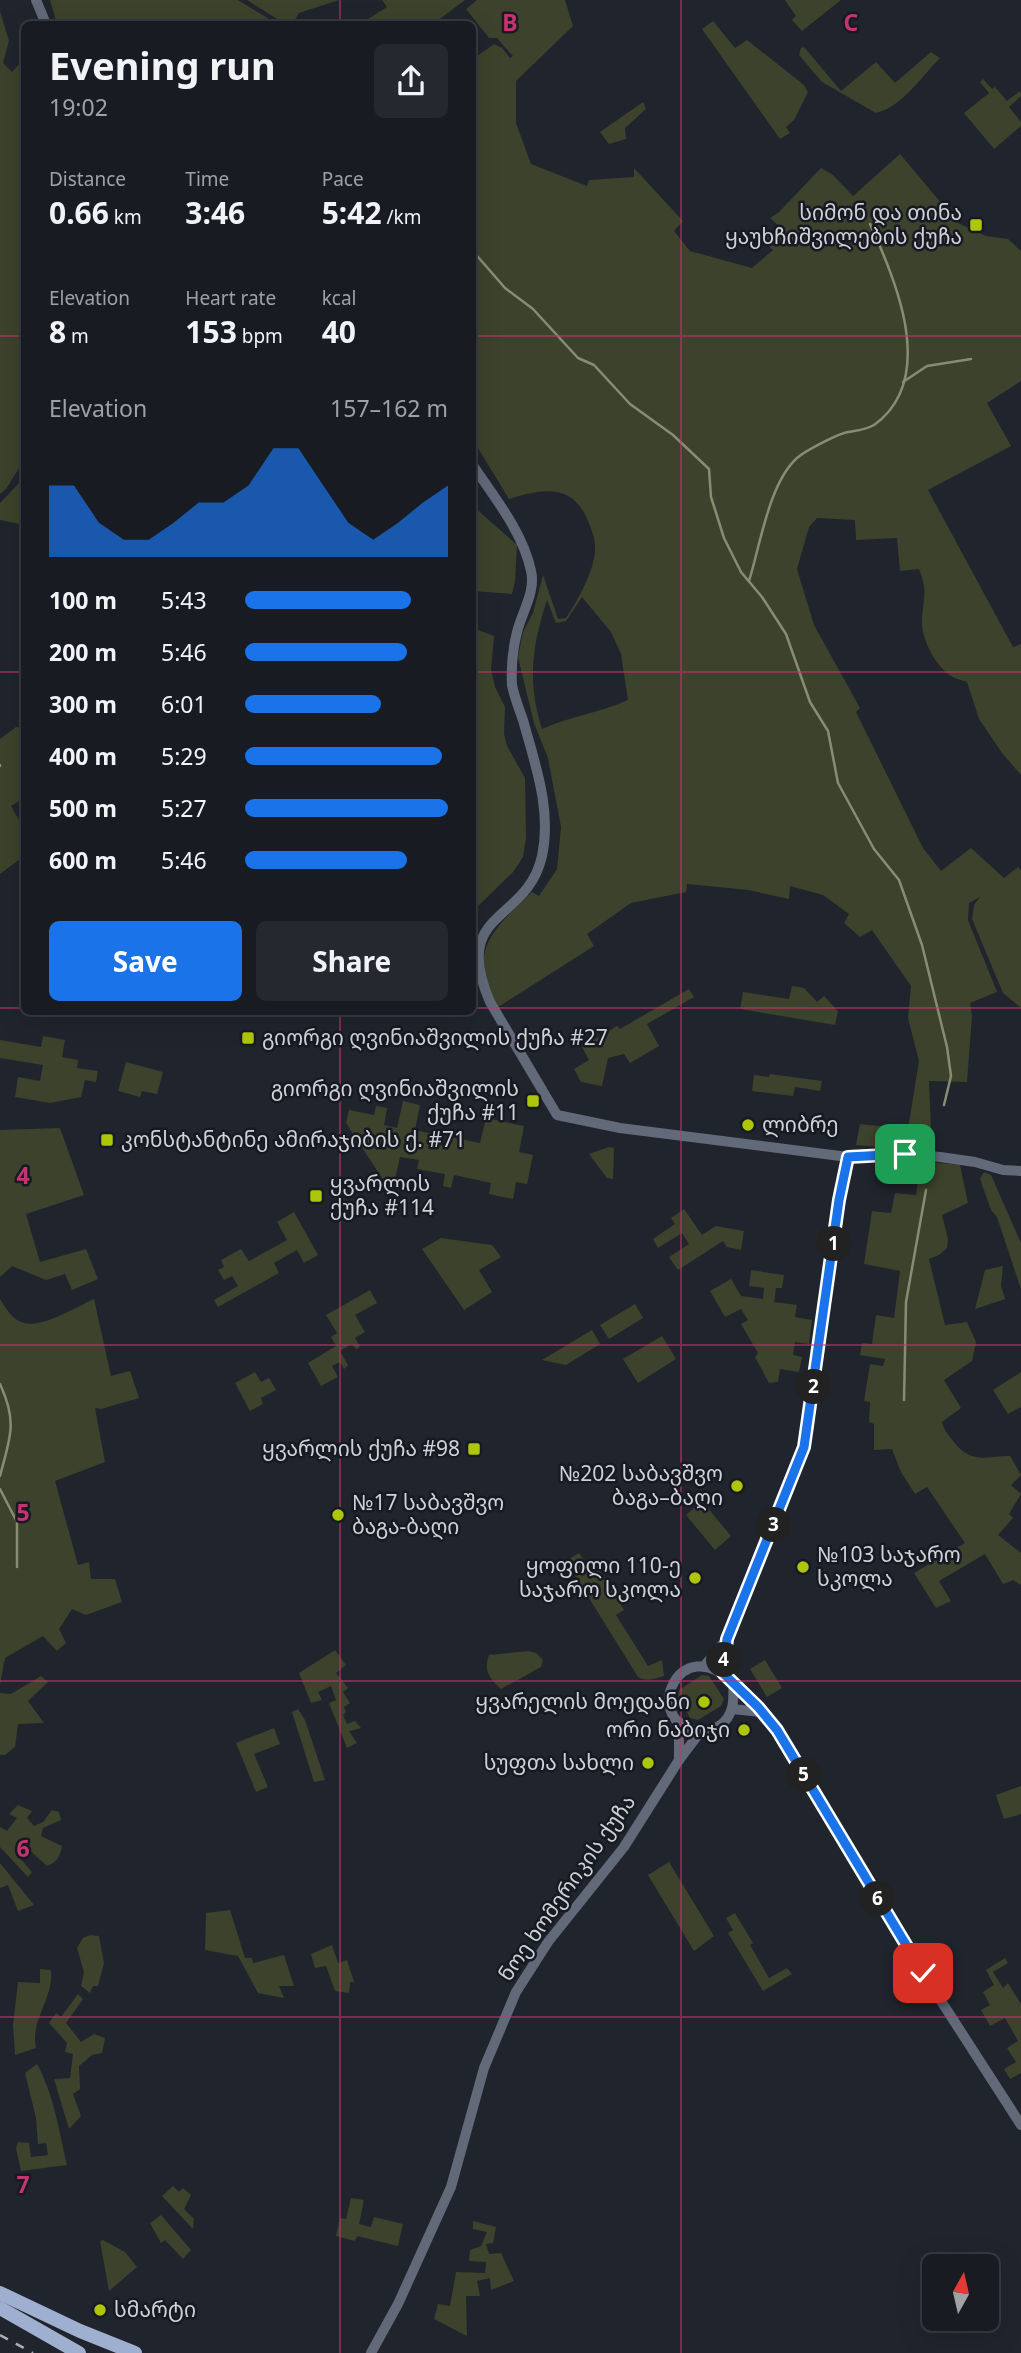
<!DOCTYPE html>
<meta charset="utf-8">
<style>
body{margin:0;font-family:"Noto Sans","Noto Sans Georgian",sans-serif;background:#25282f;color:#f1f3f6;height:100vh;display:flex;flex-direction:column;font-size:26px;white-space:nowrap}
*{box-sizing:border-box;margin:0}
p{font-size:23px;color:#9fa1a5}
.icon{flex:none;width:38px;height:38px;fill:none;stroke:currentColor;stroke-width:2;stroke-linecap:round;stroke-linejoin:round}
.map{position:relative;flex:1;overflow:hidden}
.details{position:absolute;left:21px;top:21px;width:455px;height:994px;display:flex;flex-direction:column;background:#181b22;border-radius:10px;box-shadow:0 7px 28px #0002,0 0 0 2px #363940}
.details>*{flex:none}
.needle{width:46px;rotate:8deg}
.buttons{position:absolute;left:922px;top:2254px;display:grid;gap:14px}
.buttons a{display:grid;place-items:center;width:77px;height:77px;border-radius:10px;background:#181b22;box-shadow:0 7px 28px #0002,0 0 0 2px #363940;font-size:35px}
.pin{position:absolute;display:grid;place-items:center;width:60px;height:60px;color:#fff;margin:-30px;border-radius:14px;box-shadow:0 4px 10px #0006}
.km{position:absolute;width:35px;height:35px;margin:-18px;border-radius:50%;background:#222;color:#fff;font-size:19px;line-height:35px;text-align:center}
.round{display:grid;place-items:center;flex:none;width:74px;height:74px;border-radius:10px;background:#25282f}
.summary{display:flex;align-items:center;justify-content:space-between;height:119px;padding:0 28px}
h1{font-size:38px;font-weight:700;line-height:52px}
.metrics{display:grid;grid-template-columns:repeat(3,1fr);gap:10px;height:119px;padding:7px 28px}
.metrics div{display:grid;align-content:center}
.metrics b{font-size:30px;font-weight:700}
.metrics small{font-size:19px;font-weight:400}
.metrics p{font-size:19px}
.chart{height:196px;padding:14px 28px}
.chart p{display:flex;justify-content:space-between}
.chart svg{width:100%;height:126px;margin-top:7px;fill:#1a73e8;opacity:.7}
.action{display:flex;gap:14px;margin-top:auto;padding:14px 28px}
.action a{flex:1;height:80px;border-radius:10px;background:#1a73e8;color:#fff;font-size:28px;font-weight:700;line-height:80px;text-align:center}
.action a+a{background:#25282f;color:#f1f3f6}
ul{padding:0 28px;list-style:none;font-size:23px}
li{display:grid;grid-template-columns:112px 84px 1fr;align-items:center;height:52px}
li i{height:18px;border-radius:9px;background:#1a73e8}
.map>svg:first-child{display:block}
.green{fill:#3d422c;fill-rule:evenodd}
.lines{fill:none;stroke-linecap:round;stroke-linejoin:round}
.stream{stroke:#878d72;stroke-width:2.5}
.minor{stroke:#626979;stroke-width:10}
.major{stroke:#9fafd0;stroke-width:14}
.rail{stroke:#abaeb5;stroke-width:2.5;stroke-dasharray:9 9;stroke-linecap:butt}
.route-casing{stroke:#fff;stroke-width:14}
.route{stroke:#1a73e8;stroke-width:9}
.grid{fill:none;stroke:#c4346e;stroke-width:2;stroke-opacity:0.55}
.poi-dot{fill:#aec60a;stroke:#171a23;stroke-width:2.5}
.labels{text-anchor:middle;stroke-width:5;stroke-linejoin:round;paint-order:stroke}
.poi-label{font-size:21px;fill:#ced1d7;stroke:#171a23;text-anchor:end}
.street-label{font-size:21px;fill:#ced1d7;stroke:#171a23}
.grid-label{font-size:23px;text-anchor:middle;font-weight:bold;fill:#c4346e;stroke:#171a23;stroke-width:5;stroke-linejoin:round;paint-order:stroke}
</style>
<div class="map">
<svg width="1021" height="2353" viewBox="0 0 1021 2353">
<rect width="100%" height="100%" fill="#20242d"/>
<g class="green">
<path d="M50,0H238L277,24H223L205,19V21L215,24H57Z"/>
<path d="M247,0H339L299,13L292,24H285Z"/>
<path d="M382,0H465L433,24H360L387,7Z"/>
<path d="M477,0H565L573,26L516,81V123L531,164L587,186L589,180L634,177V168L683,221L674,231L690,251L752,268L773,250L763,240L779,226L770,218L779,212L821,168L833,175L853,196L900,154L958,223L986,236L1008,239L1021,251V381L987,403L1011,446L928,490L1013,647L1021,644V775L1002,753L979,719L967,682C962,680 956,679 951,676C937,668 922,640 922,624C922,599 929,594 919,569L900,571L897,538L856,540L855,520L817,518L809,527L797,569L814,625L860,708L856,712L923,848L941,871L971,848L1004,878L1018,867L1021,870V1008L1003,993L972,919L974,905L980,897L969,903L968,920L997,992L970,1003L972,1016L967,1082L929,1081L932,1152L856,1145L860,1124L908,1129L919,1061L908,1018L911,986L872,930L860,937L844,923L849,914L823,895L790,886L789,899L749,890L687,884L686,892L631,903L587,934L594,946L498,1007C465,952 493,930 532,892L539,896L557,869L561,827L548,758L534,723L518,657L523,632L533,613L543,575L558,619L566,618C577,601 590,579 594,558C597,547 594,536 590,526C575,483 546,488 509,499L473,440V59L494,44L502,48L510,58L513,56L497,38H489L466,9ZM582,597L611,632L621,654L628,700C599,713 571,716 542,729C527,681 532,646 547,600L556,623L566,621Z"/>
<path d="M785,0H841L802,31L792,20L796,16Z"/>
<path d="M0,11L9,41L3,63L12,72L24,59V460L6,489L0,494Z"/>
<path d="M713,21L735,48L747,40L804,85L808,92L794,120L786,127L790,133L780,139L702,29Z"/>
<path d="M804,47L841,91L876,62L895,83L931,52L940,58C922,76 902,107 876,113L822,82L799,55L801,48Z"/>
<path d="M983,79L992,89L995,87L1007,101L1020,91L1021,96L1009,107L1021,122V126L994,149L964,113L989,93L980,82Z"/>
<path d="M643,102L646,109L625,128L626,139L609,144L600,132Z"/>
<path d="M24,478V525L0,520V503Z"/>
<path d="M473,506L517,545L515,581L512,594L473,591Z"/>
<path d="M473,628L494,636L491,670L495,687L505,707L504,734L507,746L525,778L526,837L523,857L513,872L473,911Z"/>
<path d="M16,727L24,728V798L11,806L24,829V856L0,874V739Z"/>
<path d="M792,986L804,988L817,1002L824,996L838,1011L835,1025L740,1009L743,992L789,999Z"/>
<path d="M689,989L694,997L647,1024L659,1046L630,1063L624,1054L608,1058L602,1086L581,1082L574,1069L589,1060L582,1047L617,1026L620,1029Z"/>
<path d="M43,1036L65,1040L62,1057L78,1060L77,1068L98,1071L96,1082L85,1080L81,1097L50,1103L15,1097L18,1077L40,1081L43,1065L0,1058V1040L41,1047Z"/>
<path d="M126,1062L163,1072L157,1094L142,1091L140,1097L118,1091Z"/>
<path d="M770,1074L822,1081L820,1091L795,1087L793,1096L752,1091L754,1075L769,1077Z"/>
<path d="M403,1101L420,1105L415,1130L433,1134L431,1144L444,1146L446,1136L480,1143L486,1118L524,1126L519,1152L533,1155L527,1184L516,1182L513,1199L489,1194L491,1183L454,1175L451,1188L443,1186L445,1174L417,1169L419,1160L400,1157L394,1183L384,1181L346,1123L349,1110L374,1115L376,1106L387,1108L384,1125L397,1128Z"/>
<path d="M60,1128L84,1195L26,1214L40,1262L86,1249L98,1279L72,1290L65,1274L46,1280L12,1266L0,1277V1130Z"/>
<path d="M609,1147L614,1148L613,1179L607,1178L589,1154Z"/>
<path d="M920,1161L960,1165L968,1203L942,1215L948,1239L947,1248L939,1255L929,1259L945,1325L967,1322L976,1342L972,1361L944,1380L961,1408L942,1422C944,1431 948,1434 953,1441C972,1465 985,1456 1010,1456L1021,1475L1011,1485L1021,1494L1009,1514L1013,1518L998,1535L1021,1553V1585L1013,1580L1003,1584L985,1554L939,1581L951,1601L936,1608L914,1573L965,1543L927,1487L915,1494L901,1472L892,1449L874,1450V1424L869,1422L870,1402L864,1401L870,1364L883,1366L885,1359L860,1355L862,1343L872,1344L876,1315L894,1318L900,1271L864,1264L872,1211L891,1213L895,1193L916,1195Z"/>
<path d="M984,1172L991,1175L1021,1243V1289L997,1217L991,1210L980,1179Z"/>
<path d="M684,1209L702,1235L716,1226L744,1231L741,1250L727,1247L723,1241L678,1270L669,1257L689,1244L682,1233L658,1248L653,1239L675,1224L671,1218Z"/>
<path d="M294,1212L318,1255L304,1263L297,1250L274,1263L279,1273L218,1307L214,1300L238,1286L232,1276L224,1280L218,1270L224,1267L221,1260L241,1249L249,1261L287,1240L277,1222Z"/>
<path d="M441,1238L492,1245L501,1257L479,1270L492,1292L464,1310L422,1249Z"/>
<path d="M1003,1266L1001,1286L1005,1299L975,1309L985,1270Z"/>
<path d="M751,1270L784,1275L782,1288H776L774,1302L797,1305L795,1317L812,1320L809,1344L795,1342L793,1355L802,1357L799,1372L780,1369L778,1382L769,1383L755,1357L758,1353L741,1324L748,1320L741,1309L725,1317L710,1291L731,1279L741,1296L763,1299L764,1288L749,1286Z"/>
<path d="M370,1290L377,1303L355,1315L365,1332L355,1338L360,1347L356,1349L352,1344L340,1351L348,1365L344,1369L340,1362L332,1366L338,1377L321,1386L308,1363L336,1346L331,1337L337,1333L326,1315Z"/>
<path d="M0,1299C6,1308 12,1320 24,1323C43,1328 76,1307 94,1299L111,1376L130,1371L139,1398L101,1409L95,1408L105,1462L55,1481L78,1565L89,1562L91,1579H115L122,1602L86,1615L72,1609L59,1629L66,1643L57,1651L43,1636L5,1658L0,1685Z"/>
<path d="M635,1304L643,1318L609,1339L600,1325Z"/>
<path d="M592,1330L600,1344L566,1365L542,1360Z"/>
<path d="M662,1336L676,1359L638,1383L623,1359Z"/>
<path d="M255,1372L261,1382L269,1378L276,1390L261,1398L263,1404L250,1411L235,1383Z"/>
<path d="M1021,1372V1407L1008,1414L993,1390Z"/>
<path d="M702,1501L731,1536L715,1550L686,1515Z"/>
<path d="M579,1553L590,1570L598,1568L624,1610L616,1615L648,1666L662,1660L664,1676C654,1679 647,1682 638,1677L566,1561Z"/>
<path d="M335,1650L346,1665L336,1673L348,1688L343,1692L350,1703L344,1707L346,1712L343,1715L347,1724L355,1721L361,1728L349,1731L357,1743L347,1748L329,1703L336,1700L331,1686L318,1692L322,1700L311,1703L299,1673Z"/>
<path d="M529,1651L536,1653L543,1660L541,1667L501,1689C490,1679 483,1671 489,1655Z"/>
<path d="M765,1660L782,1688L767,1697L750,1669Z"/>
<path d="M702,1675L709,1676L724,1699L721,1706L698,1720L690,1718L678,1696L679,1690Z"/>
<path d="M41,1676L48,1682L28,1701L44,1723L18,1724L15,1747L5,1755H0V1693L11,1694Z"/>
<path d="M298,1709L305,1720L325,1780L314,1782L292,1712Z"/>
<path d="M274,1728L280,1744L254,1754L268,1787L256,1792L236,1743Z"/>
<path d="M1021,1786V1814L1004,1819L996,1795Z"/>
<path d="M18,1805L32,1811L27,1818L34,1826L43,1822L52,1810L59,1812L61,1820L43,1828L41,1836L62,1846C60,1857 57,1862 47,1866L25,1846L19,1857L32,1872L28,1877L0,1847V1827L7,1831L17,1818L9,1814Z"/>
<path d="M669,1862L714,1936L694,1951L648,1875Z"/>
<path d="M0,1863L34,1905L18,1911L8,1885L0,1888Z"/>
<path d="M230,1910L245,1958H252L253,1963L284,1955L294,1986H279L284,1998L258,1993L238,1956L205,1950L206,1913Z"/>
<path d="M735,1913L753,1943L750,1945L769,1978L787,1968L792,1974L763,1991L728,1933L733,1930L726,1918Z"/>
<path d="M90,1935L99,1936L104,1963L98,1986H93L90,1993L81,1986L84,1972L77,1948L83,1938Z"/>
<path d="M332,1945L338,1963L347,1960L354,1982H350L349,1993L335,1991L326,1966L315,1968L311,1954Z"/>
<path d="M1005,1958L1008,1963L993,1972L1003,1988L1008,1983L1021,2004V2073L1010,2079L1004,2069L1016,2062L1007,2048L1018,2041L1005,2018L990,2026L981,2010L990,2005L983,1992L994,1985L986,1970Z"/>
<path d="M40,1969L51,1970C54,1998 30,2020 36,2048L15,2055L13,2025L18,1982L40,1983Z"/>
<path d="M78,1994L83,1999L66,2023L81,2042L94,2034L105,2038L102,2053L92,2055L79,2066L80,2089L73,2094L81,2116L69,2129L54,2079L70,2078L73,2054L65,2052L67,2043L49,2023L56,2013L61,2017Z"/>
<path d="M37,2064C54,2095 59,2131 67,2165L21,2171L16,2148L18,2142L29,2143L31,2157L48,2155L46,2143L38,2144L36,2118L25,2073Z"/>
<path d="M173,2186L179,2192L183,2188L191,2195L184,2209L194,2219L193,2229L162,2196Z"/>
<path d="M351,2198L364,2200L359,2224L371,2227L374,2217L403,2224L398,2246L357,2236L355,2241L336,2236L340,2218L346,2219Z"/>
<path d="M161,2215L191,2250L183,2259L165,2240L161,2243L150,2223Z"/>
<path d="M473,2221L496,2227L493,2243L486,2244L489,2254L501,2253L514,2281L491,2290L490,2278L477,2281L480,2296H466L467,2336L434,2319L438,2304L450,2306L456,2272L485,2273L486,2262L469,2261L470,2250L481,2246L487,2232L473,2229Z"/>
<path d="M103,2240L125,2252L137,2267L109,2291L100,2241Z"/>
</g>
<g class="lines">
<g class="stream">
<path d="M472,113L474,110"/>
<path d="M472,250L505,288L533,309L578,358L594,365L630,404L673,435L709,469L711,497L724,538L741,572L762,597L786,634L810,702L828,731L838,783L874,849L899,880L922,945L947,1047L951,1076L944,1105"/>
<path d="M903,382L927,366L971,359"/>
<path d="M749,581C760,546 769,483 797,458C805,451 832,437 844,433C853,431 866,430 874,425C938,379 896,280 870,224"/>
<path d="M0,766V765"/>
<path d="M0,1384C18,1423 10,1437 0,1476"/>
<path d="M904,1400L906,1302L926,1190"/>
<path d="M0,1489L17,1522V1567"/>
</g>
<g class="minor">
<path d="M36,0L46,24"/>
<path d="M472,464C494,497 523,532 531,571C536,591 522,612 517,632C513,648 511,668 512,685C514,696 519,709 523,720C535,764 552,810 542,856C527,924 450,909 490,1002L557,1115L620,1128L848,1157L905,1154L940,1157L975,1162L1003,1170L1021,1171"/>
<path d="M705,1665L727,1639"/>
<path d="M723,1673L727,1639L804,1447L840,1200L848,1157"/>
<path d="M733,1682C734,1698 735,1716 719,1726C711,1731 702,1732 693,1730C643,1717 679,1632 733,1682L773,1724L923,1973L1021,2125"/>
<path d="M732,1709L761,1712"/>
<path d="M679,1760V1722"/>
<path d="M371,2353L398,2304L451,2187L484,2068L516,1992L548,1942L624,1847L679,1760L701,1731"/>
</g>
<g class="major">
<path d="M0,2293L80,2331L135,2353"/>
<path d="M0,2308L79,2353"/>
</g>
<path class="rail" d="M0,2335L33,2353"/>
</g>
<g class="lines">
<defs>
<path id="route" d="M905,1154L848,1157L839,1200L804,1447L727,1639L723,1673L758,1707L777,1730L923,1973"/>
</defs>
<use href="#route" class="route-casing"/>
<use href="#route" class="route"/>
</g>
<path class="grid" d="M340,0V24M681,0V2353M0,336H24M472,336H1021M0,672H24M472,672H1021M0,1008H24M472,1008H1021M340,1012V2353M0,1345H1021M0,1681H1021M0,2017H1021"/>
<g class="poi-dot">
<rect x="969" y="218" width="14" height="14" rx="3.5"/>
<rect x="241" y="1031" width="14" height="14" rx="3.5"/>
<rect x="526" y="1094" width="14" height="14" rx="3.5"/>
<circle cx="748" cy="1125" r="7"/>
<rect x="100" y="1133" width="14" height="14" rx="3.5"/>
<rect x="309" y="1189" width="14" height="14" rx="3.5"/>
<rect x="467" y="1442" width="14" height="14" rx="3.5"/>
<circle cx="737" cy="1486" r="7"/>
<circle cx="338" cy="1515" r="7"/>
<circle cx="803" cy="1567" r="7"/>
<circle cx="695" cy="1578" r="7"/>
<circle cx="704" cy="1702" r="7"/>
<circle cx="744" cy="1730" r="7"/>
<circle cx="648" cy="1763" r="7"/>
<circle cx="100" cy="2310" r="7"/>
</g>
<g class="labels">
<g class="poi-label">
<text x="962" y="220">სიმონ და თინა<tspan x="962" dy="24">ყაუხჩიშვილების ქუჩა</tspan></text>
<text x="262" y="1045" text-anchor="start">გიორგი ღვინიაშვილის ქუჩა #27</text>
<text x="519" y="1096">გიორგი ღვინიაშვილის<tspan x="519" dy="24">ქუჩა #11</tspan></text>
<text x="762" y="1132" text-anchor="start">ლიბრე</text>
<text x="121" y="1147" text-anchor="start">კონსტანტინე ამირაჯიბის ქ. #71</text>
<text x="330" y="1191" text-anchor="start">ყვარლის<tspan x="330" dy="24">ქუჩა #114</tspan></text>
<text x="460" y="1456">ყვარლის ქუჩა #98</text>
<text x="723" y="1481">№202 საბავშვო<tspan x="723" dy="24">ბაგა–ბაღი</tspan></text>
<text x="352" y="1510" text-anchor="start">№17 საბავშვო<tspan x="352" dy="24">ბაგა-ბაღი</tspan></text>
<text x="817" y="1562" text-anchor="start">№103 საჯარო<tspan x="817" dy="24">სკოლა</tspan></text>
<text x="681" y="1573">ყოფილი 110-ე<tspan x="681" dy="24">საჯარო სკოლა</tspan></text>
<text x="690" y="1709">ყვარელის მოედანი</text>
<text x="730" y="1737">ორი ნაბიჯი</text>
<text x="634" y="1770">სუფთა სახლი</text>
<text x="114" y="2317" text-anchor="start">სმარტი</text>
</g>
<g class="street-label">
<text transform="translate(567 1888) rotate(-55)" y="7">ნოე ხომერიკის ქუჩა</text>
</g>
</g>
<g class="grid-label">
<text x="510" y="31">B</text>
<text x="851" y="31">C</text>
<text x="23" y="1184">4</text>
<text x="23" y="1521">5</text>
<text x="23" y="1857">6</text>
<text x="23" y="2193">7</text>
</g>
</svg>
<div class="buttons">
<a><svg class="needle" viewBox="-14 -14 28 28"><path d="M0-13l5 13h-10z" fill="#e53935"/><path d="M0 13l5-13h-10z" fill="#9fa1a5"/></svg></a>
</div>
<div class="pin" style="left:905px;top:1154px;background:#1e9e55"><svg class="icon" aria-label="arrive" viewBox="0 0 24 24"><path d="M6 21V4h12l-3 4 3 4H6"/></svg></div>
<div class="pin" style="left:923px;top:1973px;background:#d93025"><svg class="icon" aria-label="check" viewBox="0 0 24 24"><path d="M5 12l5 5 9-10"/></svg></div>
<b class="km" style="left:834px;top:1244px">1</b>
<b class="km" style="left:814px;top:1387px">2</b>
<b class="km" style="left:774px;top:1525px">3</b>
<b class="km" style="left:724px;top:1660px">4</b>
<b class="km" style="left:804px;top:1775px">5</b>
<b class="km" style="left:878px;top:1899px">6</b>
<section class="details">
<div class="summary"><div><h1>Evening run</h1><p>19:02</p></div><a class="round"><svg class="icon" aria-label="share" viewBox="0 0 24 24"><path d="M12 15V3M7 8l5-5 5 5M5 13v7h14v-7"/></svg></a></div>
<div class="metrics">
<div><p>Distance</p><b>0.66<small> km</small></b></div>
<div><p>Time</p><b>3:46</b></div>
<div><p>Pace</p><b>5:42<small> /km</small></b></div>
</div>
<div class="metrics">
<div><p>Elevation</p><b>8<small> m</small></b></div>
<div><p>Heart rate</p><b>153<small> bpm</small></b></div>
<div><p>kcal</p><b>40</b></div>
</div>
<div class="chart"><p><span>Elevation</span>157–162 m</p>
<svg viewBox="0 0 160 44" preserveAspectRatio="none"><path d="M0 44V19L10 19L20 32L30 38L40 38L50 32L60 25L70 25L80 19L90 6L100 6L110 19L120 32L130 38L140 32L150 25L160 19V44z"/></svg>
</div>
<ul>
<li><b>100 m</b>5:43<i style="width:82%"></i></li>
<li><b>200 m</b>5:46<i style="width:80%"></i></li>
<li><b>300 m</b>6:01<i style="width:67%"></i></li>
<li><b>400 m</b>5:29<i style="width:97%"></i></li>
<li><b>500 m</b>5:27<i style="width:100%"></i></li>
<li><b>600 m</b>5:46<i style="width:80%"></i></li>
</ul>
<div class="action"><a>Save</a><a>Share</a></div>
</section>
</div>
